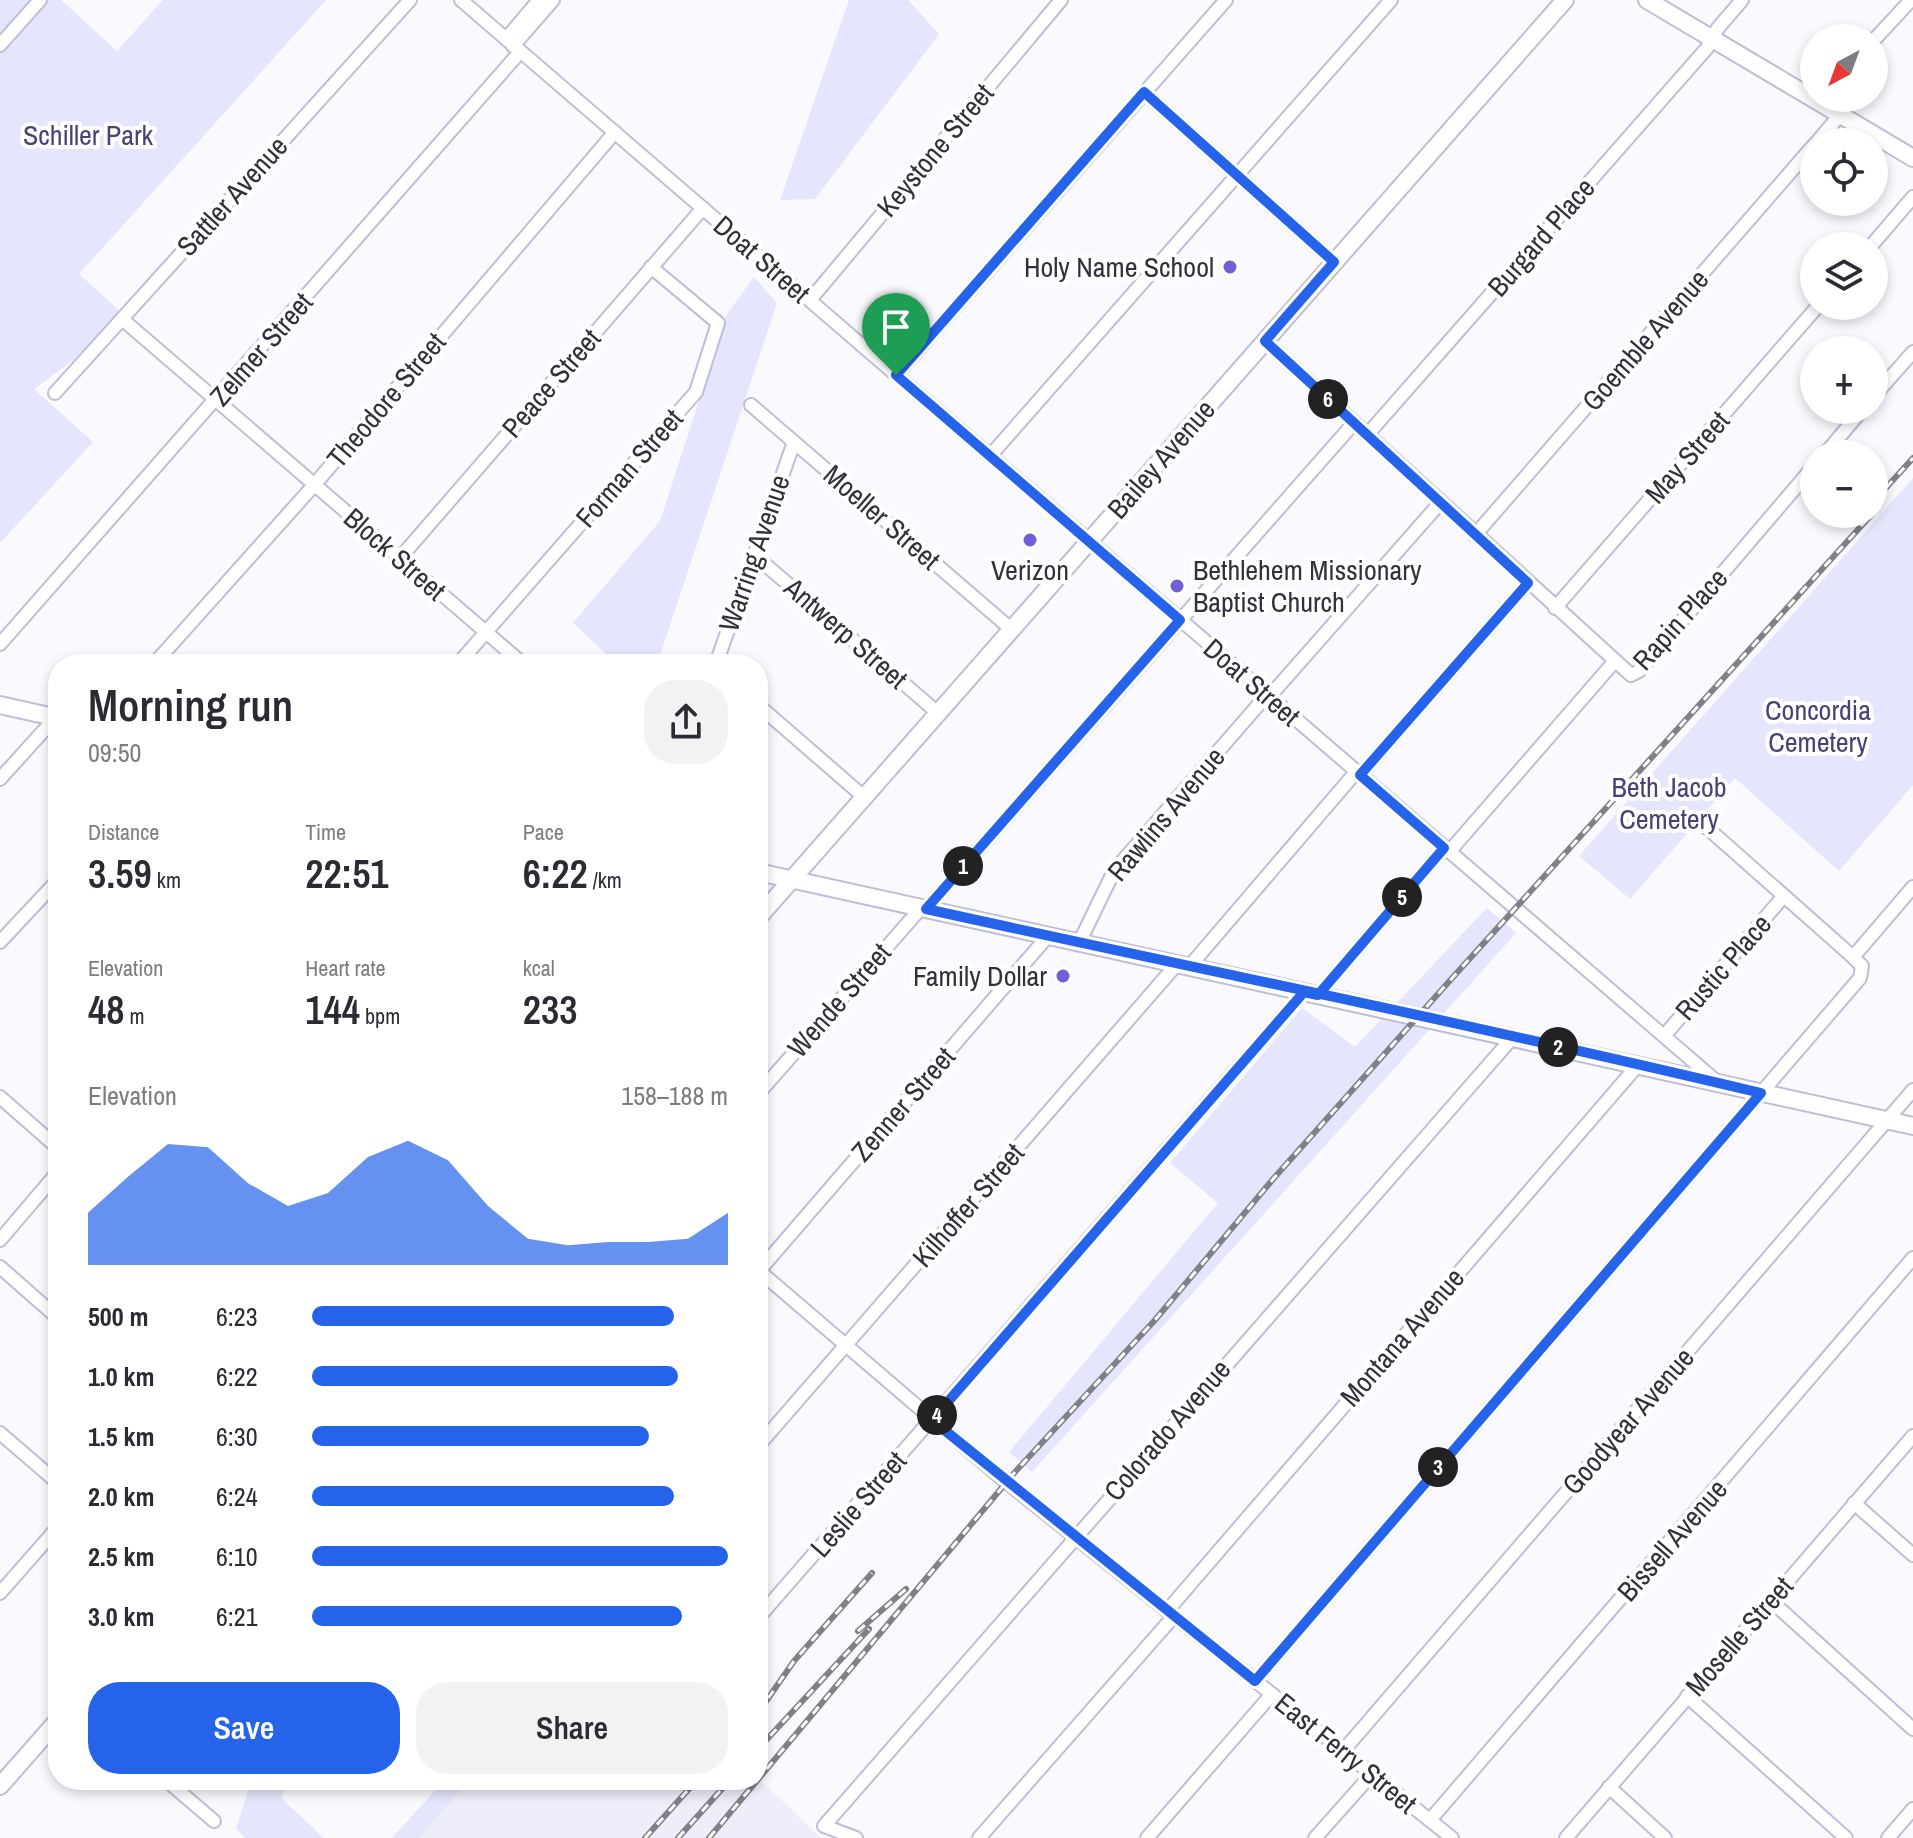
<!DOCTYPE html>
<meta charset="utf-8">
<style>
body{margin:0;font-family:"Archivo Narrow",sans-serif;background:#f2f2f3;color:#2b2b33;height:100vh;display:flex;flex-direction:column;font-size:30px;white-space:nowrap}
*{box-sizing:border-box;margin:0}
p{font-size:26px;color:#7c7c81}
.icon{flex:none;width:44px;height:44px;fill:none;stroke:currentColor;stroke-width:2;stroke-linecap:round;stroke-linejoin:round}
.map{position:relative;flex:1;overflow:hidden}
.side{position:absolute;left:48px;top:654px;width:720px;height:1136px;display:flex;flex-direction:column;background:#fff;border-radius:32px;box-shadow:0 4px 12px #0003}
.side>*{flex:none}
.needle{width:52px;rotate:221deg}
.controls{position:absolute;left:1800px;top:24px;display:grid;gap:16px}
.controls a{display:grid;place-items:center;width:88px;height:88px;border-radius:50%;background:#fff;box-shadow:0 4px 12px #0003;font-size:40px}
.pin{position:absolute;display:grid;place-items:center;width:68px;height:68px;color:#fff;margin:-82px -34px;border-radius:50% 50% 50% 0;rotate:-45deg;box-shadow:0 0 8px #0007}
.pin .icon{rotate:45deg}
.km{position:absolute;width:40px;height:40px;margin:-20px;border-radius:50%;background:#222;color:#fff;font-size:22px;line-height:40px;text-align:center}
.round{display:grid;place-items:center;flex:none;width:84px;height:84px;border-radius:32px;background:#f2f2f3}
.head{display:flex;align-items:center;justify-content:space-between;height:136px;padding:0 40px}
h1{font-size:44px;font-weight:600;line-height:60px}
.metrics{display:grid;grid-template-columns:repeat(3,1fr);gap:12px;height:136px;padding:8px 40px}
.metrics div{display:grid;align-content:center}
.metrics b{font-size:40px;font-weight:600}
.metrics small{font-size:22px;font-weight:400}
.metrics p{font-size:22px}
.chart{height:224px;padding:16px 40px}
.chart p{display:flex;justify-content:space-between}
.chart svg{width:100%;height:144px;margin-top:8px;fill:#2563eb;opacity:.7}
.action{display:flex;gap:16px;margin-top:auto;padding:16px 40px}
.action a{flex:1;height:92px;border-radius:32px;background:#2563eb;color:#fff;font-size:32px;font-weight:600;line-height:92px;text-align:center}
.action a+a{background:#f2f2f3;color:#2b2b33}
ul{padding:0 40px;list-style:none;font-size:26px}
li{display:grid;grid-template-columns:128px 96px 1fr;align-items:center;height:60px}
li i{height:20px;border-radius:10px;background:#2563eb}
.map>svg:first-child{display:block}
.built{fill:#eeeefb}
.green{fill:#e5e5fd}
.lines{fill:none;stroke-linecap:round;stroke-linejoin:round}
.minor-casing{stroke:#bebed7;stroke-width:16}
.major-casing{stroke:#bebed7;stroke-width:20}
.minor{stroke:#fff;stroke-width:12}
.major{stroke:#fff;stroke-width:16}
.rail-casing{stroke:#808088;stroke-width:6}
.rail{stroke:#fff;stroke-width:3;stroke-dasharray:9;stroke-linecap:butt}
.route-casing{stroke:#fff;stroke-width:16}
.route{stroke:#2563eb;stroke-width:10}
.poi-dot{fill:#725ed9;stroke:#fff;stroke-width:3}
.labels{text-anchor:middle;stroke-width:8;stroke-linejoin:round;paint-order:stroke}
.park-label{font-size:28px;fill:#474177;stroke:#fff}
.street-label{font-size:28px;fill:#31313b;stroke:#fff}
.poi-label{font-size:28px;fill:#31313b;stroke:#fff;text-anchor:end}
</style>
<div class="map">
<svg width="1913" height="1838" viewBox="0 0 1913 1838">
<rect width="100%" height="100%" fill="#f9f9fe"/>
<path class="built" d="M758,1778L821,1838H419L470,1780Z"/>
<g class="green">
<path d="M0,0H61L117,51L163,0H326L79,274L120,311L76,358L34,389L93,442L0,543Z"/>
<path d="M849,0H908L939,34L815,199L780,200Z"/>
<path d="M754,277L777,303L657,664H617L573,623L660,521L727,314Z"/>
<path d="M1913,478V785L1839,871L1735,778L1630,899L1579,856Z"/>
<path d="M1487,908L1516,933L1032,1472L1009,1452L1218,1203L1170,1163L1302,1008L1355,1047Z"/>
<path d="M252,1780H289L281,1798L324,1838H245L236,1828Z"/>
<path d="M445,1780H470L419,1838H392Z"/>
</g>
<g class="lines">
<defs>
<g id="minor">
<path d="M461,0L1716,1081"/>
<path d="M506,39L539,0"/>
<path d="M1874,40L1911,0"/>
<path d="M0,45L40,0"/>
<path d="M513,46L553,0"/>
<path d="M1144,92L1334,262"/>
<path d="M1817,142L1840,115"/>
<path d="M1871,246L1913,197"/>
<path d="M810,300L1061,0"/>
<path d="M122,319L523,664"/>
<path d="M1265,341L1631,675L1639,671L1814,466"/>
<path d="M896,375L1226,0"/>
<path d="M55,393L410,0"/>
<path d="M1874,396L1913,352"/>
<path d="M751,405L1011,629"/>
<path d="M1367,435L1707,48L1718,28L1742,0"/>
<path d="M1825,454L1862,410"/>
<path d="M990,456L1391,0"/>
<path d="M1475,535L1814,145"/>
<path d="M753,554L938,713"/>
<path d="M400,558L703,208"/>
<path d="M1555,608L1818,306"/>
<path d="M0,644L520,52"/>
<path d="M154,664L315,484L615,132"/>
<path d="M458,664L696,392L718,323L651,267"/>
<path d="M716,664L794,442"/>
<path d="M1269,697L1440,503"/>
<path d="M758,705L864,797"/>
<path d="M1360,775L1528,583"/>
<path d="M0,779L56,717"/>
<path d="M1704,825L1853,957"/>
<path d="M1449,852L1614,662"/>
<path d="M926,909L1354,423"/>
<path d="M0,942L58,880"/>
<path d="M1079,943L1114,871L1267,695"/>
<path d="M1189,967L1356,772"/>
<path d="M1318,995L1444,848"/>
<path d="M1664,1036L1783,897"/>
<path d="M758,1094L921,908"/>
<path d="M0,1097L58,1148"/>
<path d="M0,1240L58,1172"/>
<path d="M0,1267L58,1318"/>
<path d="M758,1270L1000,1477L1452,1838"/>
<path d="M758,1272L1048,936"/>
<path d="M0,1433L58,1483"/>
<path d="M758,1446L1177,964"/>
<path d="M1854,1503L1913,1555"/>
<path d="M0,1593L58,1527"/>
<path d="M1770,1600L1913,1729"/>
<path d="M1167,1611L1638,1065"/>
<path d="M758,1618L1304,992"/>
<path d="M1255,1681L1860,978L1862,966L1853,957L1913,887"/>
<path d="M1687,1696L1846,1838"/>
<path d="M1343,1751L1913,1090"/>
<path d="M166,1780L214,1821"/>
<path d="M1609,1787L1665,1838"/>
<path d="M1430,1820L1913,1258"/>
<path d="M856,1838L824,1826L1513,1037"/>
<path d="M979,1838L1174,1616"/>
<path d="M1147,1838L1272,1694"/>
<path d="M1315,1838L1372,1774"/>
<path d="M1566,1838L1913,1436"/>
<path d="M1888,1838L1913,1809"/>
</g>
<g id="major">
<path d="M1647,0L1913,158"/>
<path d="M0,705L58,718"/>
<path d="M758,872L1913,1126"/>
<path d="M758,918L1565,0"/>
<path d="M0,1786L58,1720"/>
</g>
</defs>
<use href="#minor" class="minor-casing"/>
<use href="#major" class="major-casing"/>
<use href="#minor" class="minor"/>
<use href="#major" class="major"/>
<defs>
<g id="rail">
<path d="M1874,501L1913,458"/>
<path d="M858,1631L906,1589"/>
<path d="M758,1713L794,1661L872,1573"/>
<path d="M758,1749L869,1629"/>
<path d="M645,1838L697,1780"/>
<path d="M678,1838L730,1780"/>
<path d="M709,1838L1015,1472L1155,1320L1274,1178L1454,976L1872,514"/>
</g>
</defs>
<use href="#rail" class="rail-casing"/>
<use href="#rail" class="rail"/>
</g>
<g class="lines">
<defs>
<path id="route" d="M896,375L1180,620L926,909C1204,970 1484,1027 1761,1093L1255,1681L932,1420L1304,992L1318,995L1444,848L1360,775L1528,583L1265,341L1334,262L1144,92L896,375"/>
</defs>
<use href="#route" class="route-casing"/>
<use href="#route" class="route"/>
</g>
<g class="poi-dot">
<circle cx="1230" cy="267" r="8"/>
<circle cx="1030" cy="540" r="8"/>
<circle cx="1177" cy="586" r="8"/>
<circle cx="1063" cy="976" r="8"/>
</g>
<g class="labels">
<g class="park-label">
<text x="88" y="145">Schiller Park</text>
<text x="1818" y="720">Concordia<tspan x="1818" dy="32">Cemetery</tspan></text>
<text x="1669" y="797">Beth Jacob<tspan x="1669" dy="32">Cemetery</tspan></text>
</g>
<g class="street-label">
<text transform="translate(935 150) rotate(-50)" y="10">Keystone Street</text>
<text transform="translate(232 196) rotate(-48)" y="10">Sattler Avenue</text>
<text transform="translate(1541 237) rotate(-49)" y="10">Burgard Place</text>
<text transform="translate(762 259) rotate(41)" y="10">Doat Street</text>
<text transform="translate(1645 340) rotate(-49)" y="10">Goemble Avenue</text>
<text transform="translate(261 349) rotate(-49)" y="10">Zelmer Street</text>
<text transform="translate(551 383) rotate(-49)" y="10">Peace Street</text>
<text transform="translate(386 400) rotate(-50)" y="10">Theodore Street</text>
<text transform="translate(1687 457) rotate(-49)" y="10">May Street</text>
<text transform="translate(1161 459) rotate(-49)" y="10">Bailey Avenue</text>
<text transform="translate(629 468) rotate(-49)" y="10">Forman Street</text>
<text transform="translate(882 517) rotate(41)" y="10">Moeller Street</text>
<text transform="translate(754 553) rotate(-71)" y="10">Warring Avenue</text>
<text transform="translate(395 554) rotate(41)" y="10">Block Street</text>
<text transform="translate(1680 619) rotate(-48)" y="10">Rapin Place</text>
<text transform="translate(846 633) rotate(41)" y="10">Antwerp Street</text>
<text transform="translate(1252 682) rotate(41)" y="10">Doat Street</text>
<text transform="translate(1166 814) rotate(-50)" y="10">Rawlins Avenue</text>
<text transform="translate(1723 967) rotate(-49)" y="10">Rustic Place</text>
<text transform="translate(839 1000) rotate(-49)" y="10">Wende Street</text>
<text transform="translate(903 1104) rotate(-49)" y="10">Zenner Street</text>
<text transform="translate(968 1205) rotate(-49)" y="10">Kilhoffer Street</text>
<text transform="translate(1402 1337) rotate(-49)" y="10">Montana Avenue</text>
<text transform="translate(1628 1421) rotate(-49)" y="10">Goodyear Avenue</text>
<text transform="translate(1167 1430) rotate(-49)" y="10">Colorado Avenue</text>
<text transform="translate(858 1504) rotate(-49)" y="10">Leslie Street</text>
<text transform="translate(1672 1540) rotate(-49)" y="10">Bissell Avenue</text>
<text transform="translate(1739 1636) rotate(-49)" y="10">Moselle Street</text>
<text transform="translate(1346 1753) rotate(39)" y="10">East Ferry Street</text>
</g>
<g class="poi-label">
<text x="1214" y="277">Holy Name School</text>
<text x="1030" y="580" text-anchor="middle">Verizon</text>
<text x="1193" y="580" text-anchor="start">Bethlehem Missionary<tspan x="1193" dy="32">Baptist Church</tspan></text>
<text x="1047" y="986">Family Dollar</text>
</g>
</g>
</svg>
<div class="controls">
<a><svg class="needle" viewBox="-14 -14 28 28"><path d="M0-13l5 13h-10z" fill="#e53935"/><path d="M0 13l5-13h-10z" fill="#7c7c81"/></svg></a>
<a><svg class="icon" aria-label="locate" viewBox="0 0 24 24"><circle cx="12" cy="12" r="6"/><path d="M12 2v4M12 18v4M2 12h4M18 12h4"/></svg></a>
<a><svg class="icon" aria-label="layers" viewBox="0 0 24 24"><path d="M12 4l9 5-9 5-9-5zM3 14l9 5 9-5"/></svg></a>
<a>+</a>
<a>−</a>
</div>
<div class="pin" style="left:896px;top:375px;background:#1e9e55"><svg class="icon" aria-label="arrive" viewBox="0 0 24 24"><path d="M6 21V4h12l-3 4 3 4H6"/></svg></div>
<b class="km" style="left:963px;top:866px">1</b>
<b class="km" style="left:1558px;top:1047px">2</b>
<b class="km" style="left:1438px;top:1467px">3</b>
<b class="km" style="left:937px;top:1415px">4</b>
<b class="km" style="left:1402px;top:897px">5</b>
<b class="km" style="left:1328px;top:399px">6</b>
<section class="side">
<div class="head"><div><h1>Morning run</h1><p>09:50</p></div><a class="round"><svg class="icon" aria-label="share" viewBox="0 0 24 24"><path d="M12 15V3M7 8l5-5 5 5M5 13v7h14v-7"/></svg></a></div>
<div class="metrics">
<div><p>Distance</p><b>3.59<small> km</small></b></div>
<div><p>Time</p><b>22:51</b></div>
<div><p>Pace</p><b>6:22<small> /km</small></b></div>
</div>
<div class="metrics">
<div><p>Elevation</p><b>48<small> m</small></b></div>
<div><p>Heart rate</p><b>144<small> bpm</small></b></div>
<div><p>kcal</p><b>233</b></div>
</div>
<div class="chart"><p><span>Elevation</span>158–188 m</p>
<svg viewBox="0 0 160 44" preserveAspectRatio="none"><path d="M0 44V28L10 17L20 7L30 8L40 19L50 26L60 22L70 11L80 6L90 12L100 26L110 36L120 38L130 37L140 37L150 36L160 28V44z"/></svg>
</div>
<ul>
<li><b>500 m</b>6:23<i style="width:87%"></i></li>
<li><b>1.0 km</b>6:22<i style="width:88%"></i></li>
<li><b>1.5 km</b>6:30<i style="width:81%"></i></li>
<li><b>2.0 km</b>6:24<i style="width:87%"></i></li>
<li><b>2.5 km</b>6:10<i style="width:100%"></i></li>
<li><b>3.0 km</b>6:21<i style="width:89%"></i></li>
</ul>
<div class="action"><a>Save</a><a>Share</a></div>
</section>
</div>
